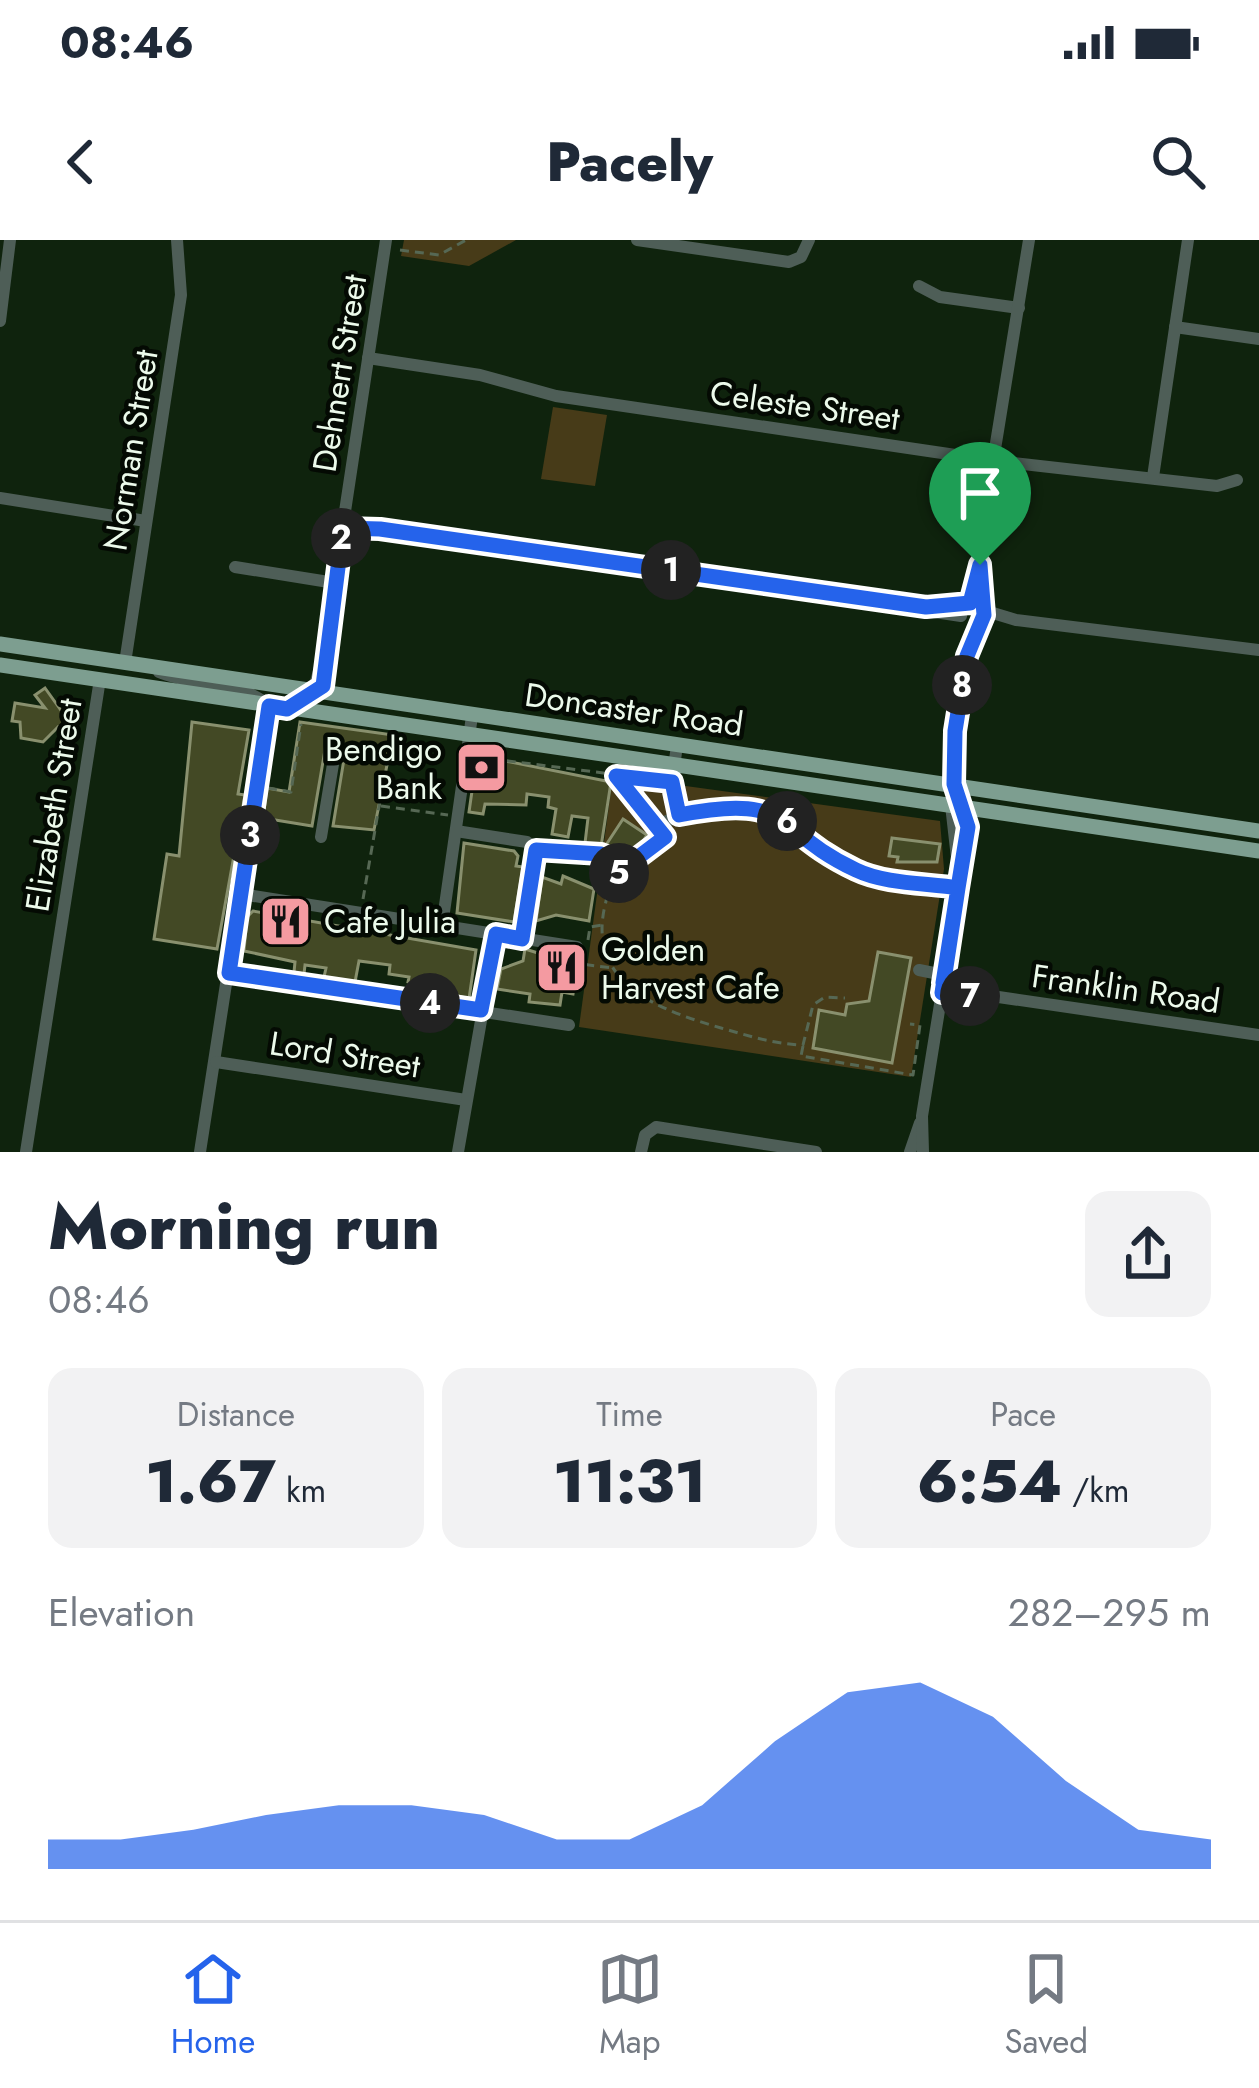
<!DOCTYPE html>
<meta charset="utf-8">
<style>
body{margin:0;font-family:Jost,sans-serif;background:#f2f2f3;color:#1f2937;height:100vh;display:flex;flex-direction:column;font-size:45px;white-space:nowrap}
*{box-sizing:border-box;margin:0}
p{font-size:39px;color:#747a83}
.icon{flex:none;width:66px;height:66px;fill:none;stroke:currentColor;stroke-width:2;stroke-linecap:round;stroke-linejoin:round}
.map{position:relative;height:912px;overflow:hidden}
.panel{display:flex;flex-direction:column;background:#fff;flex:1}
.panel>*{flex:none}
.pin{position:absolute;display:grid;place-items:center;width:102px;height:102px;color:#fff;margin:-123px -51px;border-radius:50% 50% 50% 0;rotate:-45deg;box-shadow:0 0 12px #0007}
.pin .icon{rotate:45deg}
.km{position:absolute;width:60px;height:60px;margin:-30px;border-radius:50%;background:#222;color:#fff;font-size:33px;line-height:60px;text-align:center}
.round{display:grid;place-items:center;flex:none;width:126px;height:126px;border-radius:24px;background:#f2f2f3}
.head{display:flex;align-items:center;justify-content:space-between;height:204px;padding:0 48px}
h1{font-size:66px;font-weight:800;line-height:90px}
.stats{display:grid;grid-template-columns:repeat(3,1fr);gap:18px;height:204px;padding:12px 48px}
.stats div{display:grid;align-content:center;border-radius:24px;background:#f2f2f3;text-align:center}
.stats b{font-size:60px;font-weight:800}
.stats small{font-size:33px;font-weight:400}
.stats p{font-size:33px}
.chart{height:336px;padding:24px 48px}
.chart p{display:flex;justify-content:space-between}
.chart svg{width:100%;height:216px;margin-top:12px;fill:#2563eb;opacity:.7}
.status{display:flex;justify-content:space-between;align-items:center;height:84px;padding:0 60px;background:#fff;direction:ltr}
.status svg{height:33px;fill:currentColor}
header{display:flex;justify-content:space-between;align-items:center;height:156px;padding:0 48px;background:#fff;font-size:54px;font-weight:800}
.tabs{display:flex;justify-content:space-around;align-items:center;height:168px;border-top:3px solid #e0e1e3;background:#fff;font-size:33px;color:#747a83}
.tabs a{display:grid;justify-items:center;gap:6px}
.tabs .active{color:#2563eb}
.map>svg:first-child{display:block}
.green{fill:#473b18}
.building{fill:#434925;stroke:#89906e;stroke-width:3}
.lines{fill:none;stroke-linecap:round;stroke-linejoin:round}
.path{stroke:#566854;stroke-width:3;stroke-dasharray:9 6;stroke-linecap:butt}
.minor{stroke:#4e5e57;stroke-width:12}
.major{stroke:#7d9e90;stroke-width:15}
.route-casing{stroke:#fff;stroke-width:24}
.route{stroke:#2563eb;stroke-width:15}
.labels{text-anchor:middle;stroke-width:9;stroke-linejoin:round;paint-order:stroke}
.street-label{font-size:33px;fill:#ecfaeb;stroke:#040a03}
.poi-label{font-size:33px;fill:#ecfaeb;stroke:#040a03;text-anchor:start}
</style>
<div class="status"><b>08:46</b><svg viewBox="0 0 49 12"><path d="M0 12V9h3v3zM5 12V6h3v6zM10 12V3h3v9zM15 12V0h3v12zM26 1h20v11H26zM47 4h2v5h-2z"/></svg></div>
<header><svg class="icon" aria-label="back" viewBox="0 0 24 24"><path d="M15 5l-7 7 7 7"/></svg>Pacely<svg class="icon" aria-label="search" viewBox="0 0 24 24"><circle cx="10" cy="10" r="6"/><path d="M15 15l6 6"/></svg></header>
<div class="map">
<svg width="1259" height="912" viewBox="0 0 1259 912">
<rect width="100%" height="100%" fill="#0f230d"/>
<g class="green">
<path d="M404,0H516L469,26L401,16Z"/>
<path d="M553,167L607,175L595,246L541,239Z"/>
<path d="M613,536L940,581L944,629L911,837L579,787Z"/>
</g>
<g class="building">
<path d="M45,448L75,490L66,497L58,487L43,502L21,498L20,482L12,481L15,463L45,468L35,455Z"/>
<path d="M192,482L249,490L238,554L245,555L217,709L154,699L167,614L179,616Z"/>
<path d="M300,482L393,495L374,590L333,586L346,507L337,496L326,504L312,586L263,578L267,548L289,552Z"/>
<path d="M490,518L611,542L601,607L585,603L588,578L572,576L568,597L552,594L556,569L548,567L549,557L527,554L526,565L485,564L483,574L469,572L476,523Z"/>
<path d="M623,579L647,595L628,624L604,608Z"/>
<path d="M892,598L940,604L937,622H897L898,617L889,616Z"/>
<path d="M464,603L514,611L518,616L516,626L523,627L514,682L457,673Z"/>
<path d="M563,636L594,649L589,681L556,675L536,681L542,637L561,644Z"/>
<path d="M253,671L476,710L469,759L408,742L409,737L389,734L390,725L359,721L355,742L324,737L326,728L305,725L304,734L294,732L295,722L244,711L247,677Z"/>
<path d="M525,709L577,725L573,754L562,752L560,765L529,762L530,754L497,749L501,729L523,721Z"/>
<path d="M878,712L911,718L892,823L813,808L819,770L845,775L847,764L869,761Z"/>
</g>
<g class="lines">
<g class="path">
<path d="M400,10L439,15L466,0"/>
<path d="M480,516L494,513L501,520L658,540"/>
<path d="M616,536L649,580"/>
<path d="M268,548L291,552L301,484"/>
<path d="M381,566L448,575"/>
<path d="M604,615L616,635C609,645 607,657 604,670C589,746 663,771 721,788C749,796 774,804 803,805L813,765L825,757L845,758"/>
<path d="M617,634L664,595"/>
<path d="M363,659L391,498"/>
<path d="M588,700L590,687L602,685"/>
<path d="M542,714L557,721L613,728"/>
<path d="M803,806L801,816L913,835L920,785L910,784"/>
</g>
<g class="minor">
<path d="M637,0L789,22L801,17L809,0"/>
<path d="M919,46L940,57L1019,68"/>
<path d="M0,81L10,0"/>
<path d="M1175,87L1259,99"/>
<path d="M368,118L480,135L556,156L996,221L1217,246L1237,240"/>
<path d="M1153,237L1188,0"/>
<path d="M0,258L146,281"/>
<path d="M343,288L380,289L961,376"/>
<path d="M235,327L335,343"/>
<path d="M970,363L1029,0"/>
<path d="M983,370L1016,380L1259,410"/>
<path d="M125,423L181,55L177,0"/>
<path d="M159,432C193,447 241,440 269,466L200,912"/>
<path d="M313,452L323,417L386,0"/>
<path d="M677,505L671,550L679,575"/>
<path d="M954,544L955,491L976,384"/>
<path d="M951,565L958,627"/>
<path d="M662,583C771,535 775,593 856,630C885,643 926,643 958,648"/>
<path d="M456,591L527,602L536,610L522,699"/>
<path d="M321,597L336,506"/>
<path d="M536,610L591,614"/>
<path d="M241,654L577,707"/>
<path d="M442,686L472,476"/>
<path d="M919,730L944,735"/>
<path d="M229,733L569,785"/>
<path d="M942,753L985,755L1259,795"/>
<path d="M216,822L466,860"/>
<path d="M26,912L100,439"/>
<path d="M458,912L496,695"/>
<path d="M641,912L645,895L656,887L816,912"/>
<path d="M910,912L920,883"/>
<path d="M923,912L922,876L967,597L964,567"/>
</g>
<g class="major">
<path d="M0,404L1259,591"/>
<path d="M0,425L1259,611"/>
</g>
</g>
<g class="lines">
<defs>
<path id="route" d="M980,325L970,363L926,367L380,289L343,288L323,446L287,469L269,466L229,733L481,770L496,694L522,699L536,610L601,614L610,618L616,634L665,597L616,536L672,542L679,575C794,552 771,590 856,630C885,644 926,643 958,648L943,743L985,755L942,753L958,648L968,587L954,544L955,491L967,416L984,375L980,325"/>
</defs>
<use href="#route" class="route-casing"/>
<use href="#route" class="route"/>
</g>
<defs>
<symbol id="bank-square" viewBox="-11 -11 22 22"><rect x="-9" y="-9" width="18" height="18" rx="4" fill="#f49aa1" stroke="#040a03"/><path d="M-6-4H6V4H-6ZM0-2.3a2.3 2.3 0 1 0 0 4.6a2.3 2.3 0 1 0 0-4.6Z" fill="#111"/></symbol>
<symbol id="restaurant-square" viewBox="-11 -11 22 22"><rect x="-9" y="-9" width="18" height="18" rx="4" fill="#f49aa1" stroke="#040a03"/><path d="M-5-6h1v4h1v-4h1v4h1v-4h1v5L-1.5 .5V6h-2V.5L-5-1ZM5-6V6H3V1.5H1.5Q1.5-4 5-6Z" fill="#111"/></symbol>
</defs>
<g fill-rule="evenodd">
<use href="#bank-square" x="452" y="498" width="59" height="59"/>
<use href="#restaurant-square" x="256" y="652" width="59" height="59"/>
<use href="#restaurant-square" x="532" y="698" width="59" height="59"/>
</g>
<g class="labels">
<g class="street-label">
<text transform="translate(339 133) rotate(-81)" y="12">Dehnert Street</text>
<text transform="translate(805 165) rotate(8)" y="12">Celeste Street</text>
<text transform="translate(130 210) rotate(-81)" y="12">Norman Street</text>
<text transform="translate(634 469) rotate(8)" y="12">Doncaster Road</text>
<text transform="translate(53 565) rotate(-81)" y="12">Elizabeth Street</text>
<text transform="translate(1126 748) rotate(8)" y="12">Franklin Road</text>
<text transform="translate(345 814) rotate(9)" y="12">Lord Street</text>
</g>
<g class="poi-label">
<text x="442" y="521" text-anchor="end">Bendigo<tspan x="442" dy="38">Bank</tspan></text>
<text x="324" y="693">Cafe Julia</text>
<text x="601" y="721">Golden<tspan x="601" dy="38">Harvest Cafe</tspan></text>
</g>
</g>
</svg>
<div class="pin" style="left:980px;top:325px;background:#1e9e55"><svg class="icon" aria-label="arrive" viewBox="0 0 24 24"><path d="M6 21V4h12l-3 4 3 4H6"/></svg></div>
<b class="km" style="left:671px;top:330px">1</b>
<b class="km" style="left:341px;top:298px">2</b>
<b class="km" style="left:250px;top:595px">3</b>
<b class="km" style="left:430px;top:763px">4</b>
<b class="km" style="left:619px;top:633px">5</b>
<b class="km" style="left:787px;top:581px">6</b>
<b class="km" style="left:970px;top:756px">7</b>
<b class="km" style="left:962px;top:445px">8</b>
</div>
<section class="panel">
<div class="head"><div><h1>Morning run</h1><p>08:46</p></div><a class="round"><svg class="icon" aria-label="share" viewBox="0 0 24 24"><path d="M12 15V3M7 8l5-5 5 5M5 13v7h14v-7"/></svg></a></div>
<div class="stats">
<div><p>Distance</p><b>1.67<small> km</small></b></div>
<div><p>Time</p><b>11:31</b></div>
<div><p>Pace</p><b>6:54<small> /km</small></b></div>
</div>
<div class="chart"><p><span>Elevation</span>282–295 m</p>
<svg viewBox="0 0 160 44" preserveAspectRatio="none"><path d="M0 44V38L10 38L20 36L30 33L40 31L50 31L60 33L70 38L80 38L90 31L100 18L110 8L120 6L130 13L140 26L150 36L160 38V44z"/></svg>
</div>
</section>
<nav class="tabs">
<a class="active"><svg class="icon" aria-label="home" viewBox="0 0 24 24"><path d="M3 11l9-7 9 7M6 9v11h12V9"/></svg>Home</a>
<a><svg class="icon" aria-label="map" viewBox="0 0 24 24"><path d="M3 6l6-2 6 2 6-2v14l-6 2-6-2-6 2zM9 4v14M15 6v14"/></svg>Map</a>
<a><svg class="icon" aria-label="saved" viewBox="0 0 24 24"><path d="M7 4h10v16l-5-4-5 4z"/></svg>Saved</a>
</nav>
